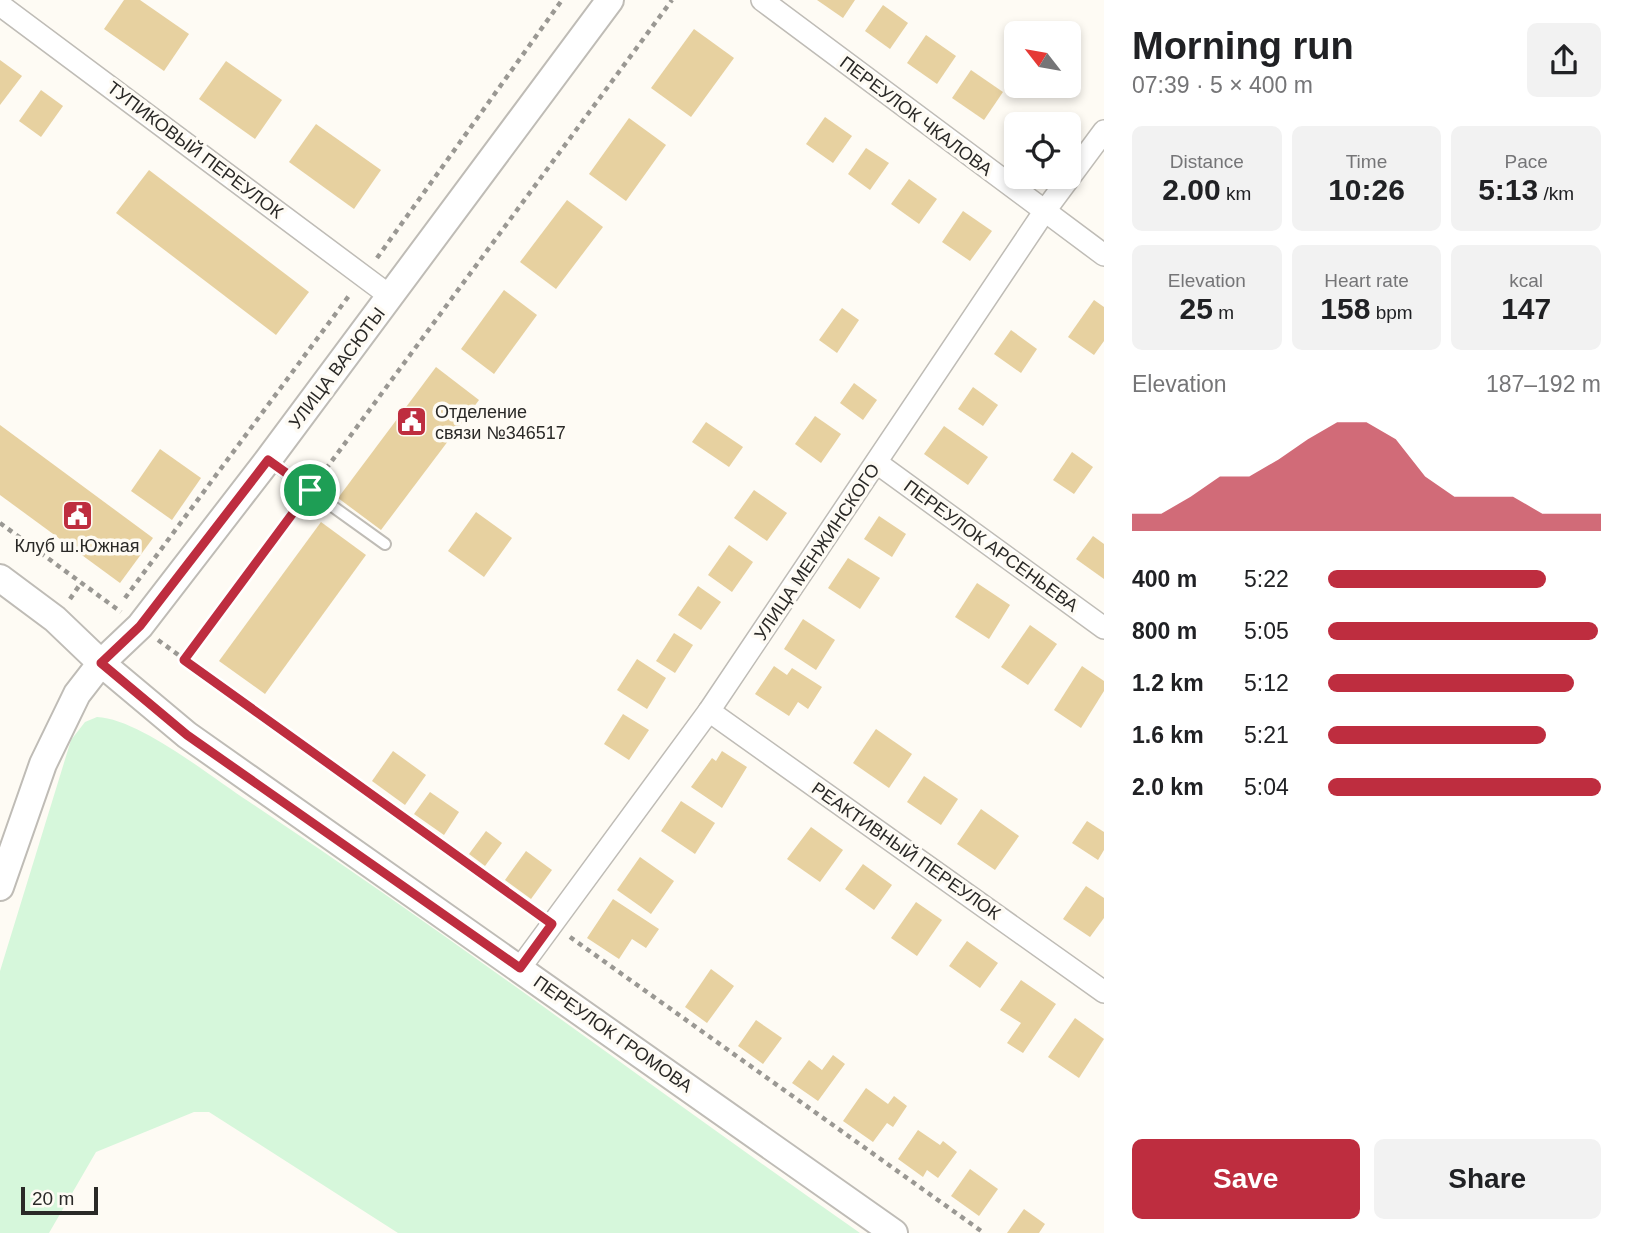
<!DOCTYPE html>
<meta charset="utf-8">
<style>
body{margin:0;font-family:Arial,sans-serif;background:#f2f2f2;color:#202124;height:100vh;display:flex;flex-direction:column;font-size:26px;white-space:nowrap}
*{box-sizing:border-box;margin:0}
p{font-size:23px;color:#757577}
.icon{flex:none;width:38px;height:38px;fill:none;stroke:currentColor;stroke-width:2;stroke-linecap:round;stroke-linejoin:round}
.map{position:relative;flex:1;overflow:hidden}
.drawer{display:flex;flex-direction:column;background:#fff;width:525px}
.drawer>*{flex:none}
.needle{width:46px;rotate:301deg}
.controls{position:absolute;left:1004px;top:21px;display:grid;gap:14px}
.controls a{display:grid;place-items:center;width:77px;height:77px;border-radius:10px;background:#fff;box-shadow:0 4px 10px #0003;font-size:35px}
.scale{position:absolute;left:21px;bottom:18px;width:77px;box-sizing:border-box;padding-left:7px;border:4px solid #2a2927;border-top:0;font-size:19px;line-height:24px;white-space:nowrap;color:#2a2927;-webkit-text-stroke:5px #fefbf4;paint-order:stroke}
.pin{position:absolute;display:grid;place-items:center;width:60px;height:60px;color:#fff;margin:-30px;border:4px solid #fff;border-radius:50%;box-shadow:0 2px 7px #0007}
.round{display:grid;place-items:center;flex:none;width:74px;height:74px;border-radius:10px;background:#f2f2f2}
.overview{display:flex;align-items:center;justify-content:space-between;height:119px;padding:0 28px}
h1{font-size:38px;font-weight:700;line-height:52px}
.figures{display:grid;grid-template-columns:repeat(3,1fr);gap:10px;height:119px;padding:7px 28px}
.figures div{display:grid;align-content:center;border-radius:10px;background:#f2f2f2;text-align:center}
.figures b{font-size:30px;font-weight:700}
.figures small{font-size:19px;font-weight:400}
.figures p{font-size:19px}
.chart{height:196px;padding:14px 28px}
.chart p{display:flex;justify-content:space-between}
.chart svg{width:100%;height:126px;margin-top:7px;fill:#be2d3f;opacity:.7}
.action{display:flex;gap:14px;margin-top:auto;padding:14px 28px}
.action a{flex:1;height:80px;border-radius:10px;background:#be2d3f;color:#fff;font-size:28px;font-weight:700;line-height:80px;text-align:center}
.action a+a{background:#f2f2f2;color:#202124}
ul{padding:0 28px;list-style:none;font-size:23px}
li{display:grid;grid-template-columns:112px 84px 1fr;align-items:center;height:52px}
li i{height:18px;border-radius:9px;background:#be2d3f}
main{display:flex;flex:1;min-height:0}
.map>svg:first-child{display:block}
.green{fill:#d6f7db}
.building{fill:#e7d1a0}
.lines{fill:none;stroke-linecap:round;stroke-linejoin:round}
.service-casing{stroke:#bfbcb6;stroke-width:14}
.minor-casing{stroke:#bfbcb6;stroke-width:24}
.tertiary-casing{stroke:#bfbcb6;stroke-width:30}
.path{stroke:#9a9893;stroke-width:4.5;stroke-dasharray:5 5;stroke-linecap:butt}
.service{stroke:#fff;stroke-width:10}
.minor{stroke:#fff;stroke-width:21}
.tertiary{stroke:#fff;stroke-width:26}
.route-casing{stroke:#fff;stroke-width:14}
.route{stroke:#be2d3f;stroke-width:9}
.labels{text-anchor:middle;stroke-width:7;stroke-linejoin:round;paint-order:stroke}
.street-label{font-size:18px;fill:#2a2927;stroke:#fefbf4}
.poi-label{font-size:18px;fill:#2a2927;stroke:#fefbf4;text-anchor:start}
</style>
<main>
<div class="map">
<svg width="1104" height="1233" viewBox="0 0 1104 1233">
<rect width="100%" height="100%" fill="#fefbf4"/>
<path class="green" d="M97,717C140,719 211,777 248,801C456,939 655,1090 860,1233H398L209,1112H194L96,1152L49,1233H0V971L71,740L85,722Z"/>
<g class="building">
<path d="M124,0H140L189,34L164,71L104,29Z"/>
<path d="M817,0H855L843,18Z"/>
<path d="M883,5L908,23L890,49L865,31Z"/>
<path d="M694,29L734,58L691,117L651,88Z"/>
<path d="M926,35L956,56L937,84L907,63Z"/>
<path d="M0,60L22,76L0,105Z"/>
<path d="M226,61L282,100L255,139L199,99Z"/>
<path d="M971,70L1003,92L984,120L952,98Z"/>
<path d="M41,90L63,106L41,137L19,121Z"/>
<path d="M825,117L852,136L833,163L806,144Z"/>
<path d="M629,118L666,145L626,201L589,174Z"/>
<path d="M316,124L381,170L354,209L289,162Z"/>
<path d="M866,148L889,163L870,190L848,174Z"/>
<path d="M149,170L309,292L276,335L116,213Z"/>
<path d="M909,179L937,199L919,224L891,204Z"/>
<path d="M567,200L603,227L556,289L520,262Z"/>
<path d="M963,211L992,231L970,261L942,242Z"/>
<path d="M504,290L537,315L494,374L461,349Z"/>
<path d="M1094,300L1104,307V341L1094,355L1068,337Z"/>
<path d="M842,308L859,320L837,353L819,340Z"/>
<path d="M1011,330L1037,349L1021,373L994,354Z"/>
<path d="M436,367L479,400L381,530L338,498Z"/>
<path d="M854,383L877,400L863,420L840,403Z"/>
<path d="M973,387L998,405L983,426L958,409Z"/>
<path d="M815,416L841,434L821,463L795,444Z"/>
<path d="M706,422L743,447L729,467L692,442Z"/>
<path d="M0,425L153,538L120,583L0,495Z"/>
<path d="M944,426L988,457L968,485L924,454Z"/>
<path d="M160,449L201,478L172,520L131,491Z"/>
<path d="M1072,452L1093,467L1074,494L1053,480Z"/>
<path d="M754,490L787,513L767,541L734,518Z"/>
<path d="M476,512L512,538L484,577L448,551Z"/>
<path d="M879,516L906,534L892,557L864,539Z"/>
<path d="M321,522L366,555L265,694L219,661Z"/>
<path d="M1093,536L1104,544V579L1076,559Z"/>
<path d="M729,545L753,562L732,592L708,575Z"/>
<path d="M848,558L880,578L860,609L828,588Z"/>
<path d="M977,583L1010,605L989,639L955,617Z"/>
<path d="M698,586L721,602L701,630L678,615Z"/>
<path d="M803,619L835,640L816,670L784,649Z"/>
<path d="M1030,625L1057,644L1028,685L1001,667Z"/>
<path d="M674,633L693,645L675,673L656,661Z"/>
<path d="M637,659L666,678L647,709L617,690Z"/>
<path d="M774,666L787,675L792,668L822,687L808,709L798,702L789,716L755,694Z"/>
<path d="M1082,666L1104,681V691L1081,728L1054,710Z"/>
<path d="M623,714L649,730L629,760L604,744Z"/>
<path d="M876,729L912,754L889,788L853,763Z"/>
<path d="M393,751L426,775L405,805L372,781Z"/>
<path d="M722,751L747,767L722,808L691,787L712,758L716,761Z"/>
<path d="M924,776L958,799L941,825L907,802Z"/>
<path d="M430,792L459,812L444,835L414,814Z"/>
<path d="M681,801L715,823L695,854L661,831Z"/>
<path d="M981,809L1019,836L995,870L957,844Z"/>
<path d="M1087,821L1104,832V850L1098,860L1072,843Z"/>
<path d="M811,827L843,850L820,882L787,859Z"/>
<path d="M486,831L502,843L485,866L469,854Z"/>
<path d="M526,851L552,870L531,899L505,880Z"/>
<path d="M640,857L674,881L651,914L617,890Z"/>
<path d="M863,864L892,885L874,910L845,889Z"/>
<path d="M1086,886L1104,898V918L1090,937L1063,919Z"/>
<path d="M613,899L659,929L646,948L632,939L619,959L587,938Z"/>
<path d="M916,902L942,920L917,956L891,938Z"/>
<path d="M967,941L998,963L980,988L949,966Z"/>
<path d="M711,969L734,986L707,1023L685,1007Z"/>
<path d="M1021,980L1056,1004L1023,1053L1007,1043L1021,1023L1000,1010Z"/>
<path d="M1075,1018L1104,1039L1079,1078L1048,1057Z"/>
<path d="M756,1020L782,1038L763,1064L738,1046Z"/>
<path d="M833,1055L845,1064L818,1101L792,1083L809,1060L822,1070Z"/>
<path d="M866,1088L888,1104L894,1096L907,1106L893,1127L887,1123L873,1142L843,1121Z"/>
<path d="M918,1130L940,1145L943,1141L957,1152L938,1178L927,1170L923,1177L898,1159Z"/>
<path d="M970,1169L998,1189L979,1216L951,1196Z"/>
<path d="M1024,1209L1045,1224L1039,1233H1007Z"/>
</g>
<g class="lines">
<defs>
<path id="service" d="M268,460L385,544"/>
<g id="minor">
<path d="M762,0L1104,255"/>
<path d="M0,5L390,296"/>
<path d="M877,463L1104,628"/>
<path d="M709,711L1104,992"/>
<path d="M520,968L709,711L1044,212L1104,131"/>
</g>
<g id="tertiary">
<path d="M0,578L55,619L101,663L187,735L894,1233"/>
<path d="M0,887L43,764L77,694L101,663L140,626L268,460L610,0"/>
</g>
</defs>
<use href="#service" class="service-casing"/>
<use href="#minor" class="minor-casing"/>
<use href="#tertiary" class="tertiary-casing"/>
<g class="path">
<path d="M377,258L562,0"/>
<path d="M320,477L672,0"/>
<path d="M0,523L121,612"/>
<path d="M125,598L351,293"/>
<path d="M70,599L81,583"/>
<path d="M158,640L401,818L534,912"/>
<path d="M184,660L300,503"/>
<path d="M570,937L984,1233"/>
</g>
<use href="#service" class="service"/>
<use href="#minor" class="minor"/>
<use href="#tertiary" class="tertiary"/>
</g>
<g class="lines">
<defs>
<path id="route" d="M268,460L310,490L184,660L552,924L520,968L187,735L101,663L140,626Z"/>
</defs>
<use href="#route" class="route-casing"/>
<use href="#route" class="route"/>
</g>
<defs>
<symbol id="civic-square" viewBox="-11 -11 22 22"><rect x="-9" y="-9" width="18" height="18" rx="4" fill="#be2d3f" stroke="#fefbf4"/><path d="M-.6-6.5H3V-4.5H.6V-3L4-1V1h2V6H-6V1h2V-1L-.6-3ZM-1.2 2.5V6h2.4V2.5Z" fill="#fff"/></symbol>
</defs>
<g fill-rule="evenodd">
<use href="#civic-square" x="394" y="404" width="35" height="35"/>
<use href="#civic-square" x="60" y="498" width="35" height="35"/>
</g>
<g class="labels">
<g class="street-label">
<text transform="translate(916 116) rotate(37)" y="6">ПЕРЕУЛОК ЧКАЛОВА</text>
<text transform="translate(195 150) rotate(37)" y="6">ТУПИКОВЫЙ ПЕРЕУЛОК</text>
<text transform="translate(337 368) rotate(-53)" y="6">УЛИЦА ВАСЮТЫ</text>
<text transform="translate(991 546) rotate(36)" y="6">ПЕРЕУЛОК АРСЕНЬЕВА</text>
<text transform="translate(817 552) rotate(-56)" y="6">УЛИЦА МЕНЖИНСКОГО</text>
<text transform="translate(906 851) rotate(35)" y="6">РЕАКТИВНЫЙ ПЕРЕУЛОК</text>
<text transform="translate(613 1034) rotate(35)" y="6">ПЕРЕУЛОК ГРОМОВА</text>
</g>
<g class="poi-label">
<text x="435" y="418">Отделение<tspan x="435" dy="21">связи №346517</tspan></text>
<text x="77" y="552" text-anchor="middle">Клуб ш.Южная</text>
</g>
</g>
</svg>
<div class="controls">
<a><svg class="needle" viewBox="-14 -14 28 28"><path d="M0-13l5 13h-10z" fill="#e53935"/><path d="M0 13l5-13h-10z" fill="#757577"/></svg></a>
<a><svg class="icon" aria-label="locate" viewBox="0 0 24 24"><circle cx="12" cy="12" r="6"/><path d="M12 2v4M12 18v4M2 12h4M18 12h4"/></svg></a>
</div>
<div class="scale">20 m</div>
<div class="pin" style="left:310px;top:490px;background:#1e9e55"><svg class="icon" aria-label="arrive" viewBox="0 0 24 24"><path d="M6 21V4h12l-3 4 3 4H6"/></svg></div>
</div>
<section class="drawer">
<div class="overview"><div><h1>Morning run</h1><p>07:39 · 5 × 400 m</p></div><a class="round"><svg class="icon" aria-label="share" viewBox="0 0 24 24"><path d="M12 15V3M7 8l5-5 5 5M5 13v7h14v-7"/></svg></a></div>
<div class="figures">
<div><p>Distance</p><b>2.00<small> km</small></b></div>
<div><p>Time</p><b>10:26</b></div>
<div><p>Pace</p><b>5:13<small> /km</small></b></div>
</div>
<div class="figures">
<div><p>Elevation</p><b>25<small> m</small></b></div>
<div><p>Heart rate</p><b>158<small> bpm</small></b></div>
<div><p>kcal</p><b>147</b></div>
</div>
<div class="chart"><p><span>Elevation</span>187–192 m</p>
<svg viewBox="0 0 160 44" preserveAspectRatio="none"><path d="M0 44V38L10 38L20 32L30 25L40 25L50 19L60 12L70 6L80 6L90 12L100 25L110 32L120 32L130 32L140 38L150 38L160 38V44z"/></svg>
</div>
<ul>
<li><b>400 m</b>5:22<i style="width:80%"></i></li>
<li><b>800 m</b>5:05<i style="width:99%"></i></li>
<li><b>1.2 km</b>5:12<i style="width:90%"></i></li>
<li><b>1.6 km</b>5:21<i style="width:80%"></i></li>
<li><b>2.0 km</b>5:04<i style="width:100%"></i></li>
</ul>
<div class="action"><a>Save</a><a>Share</a></div>
</section>
</main>
